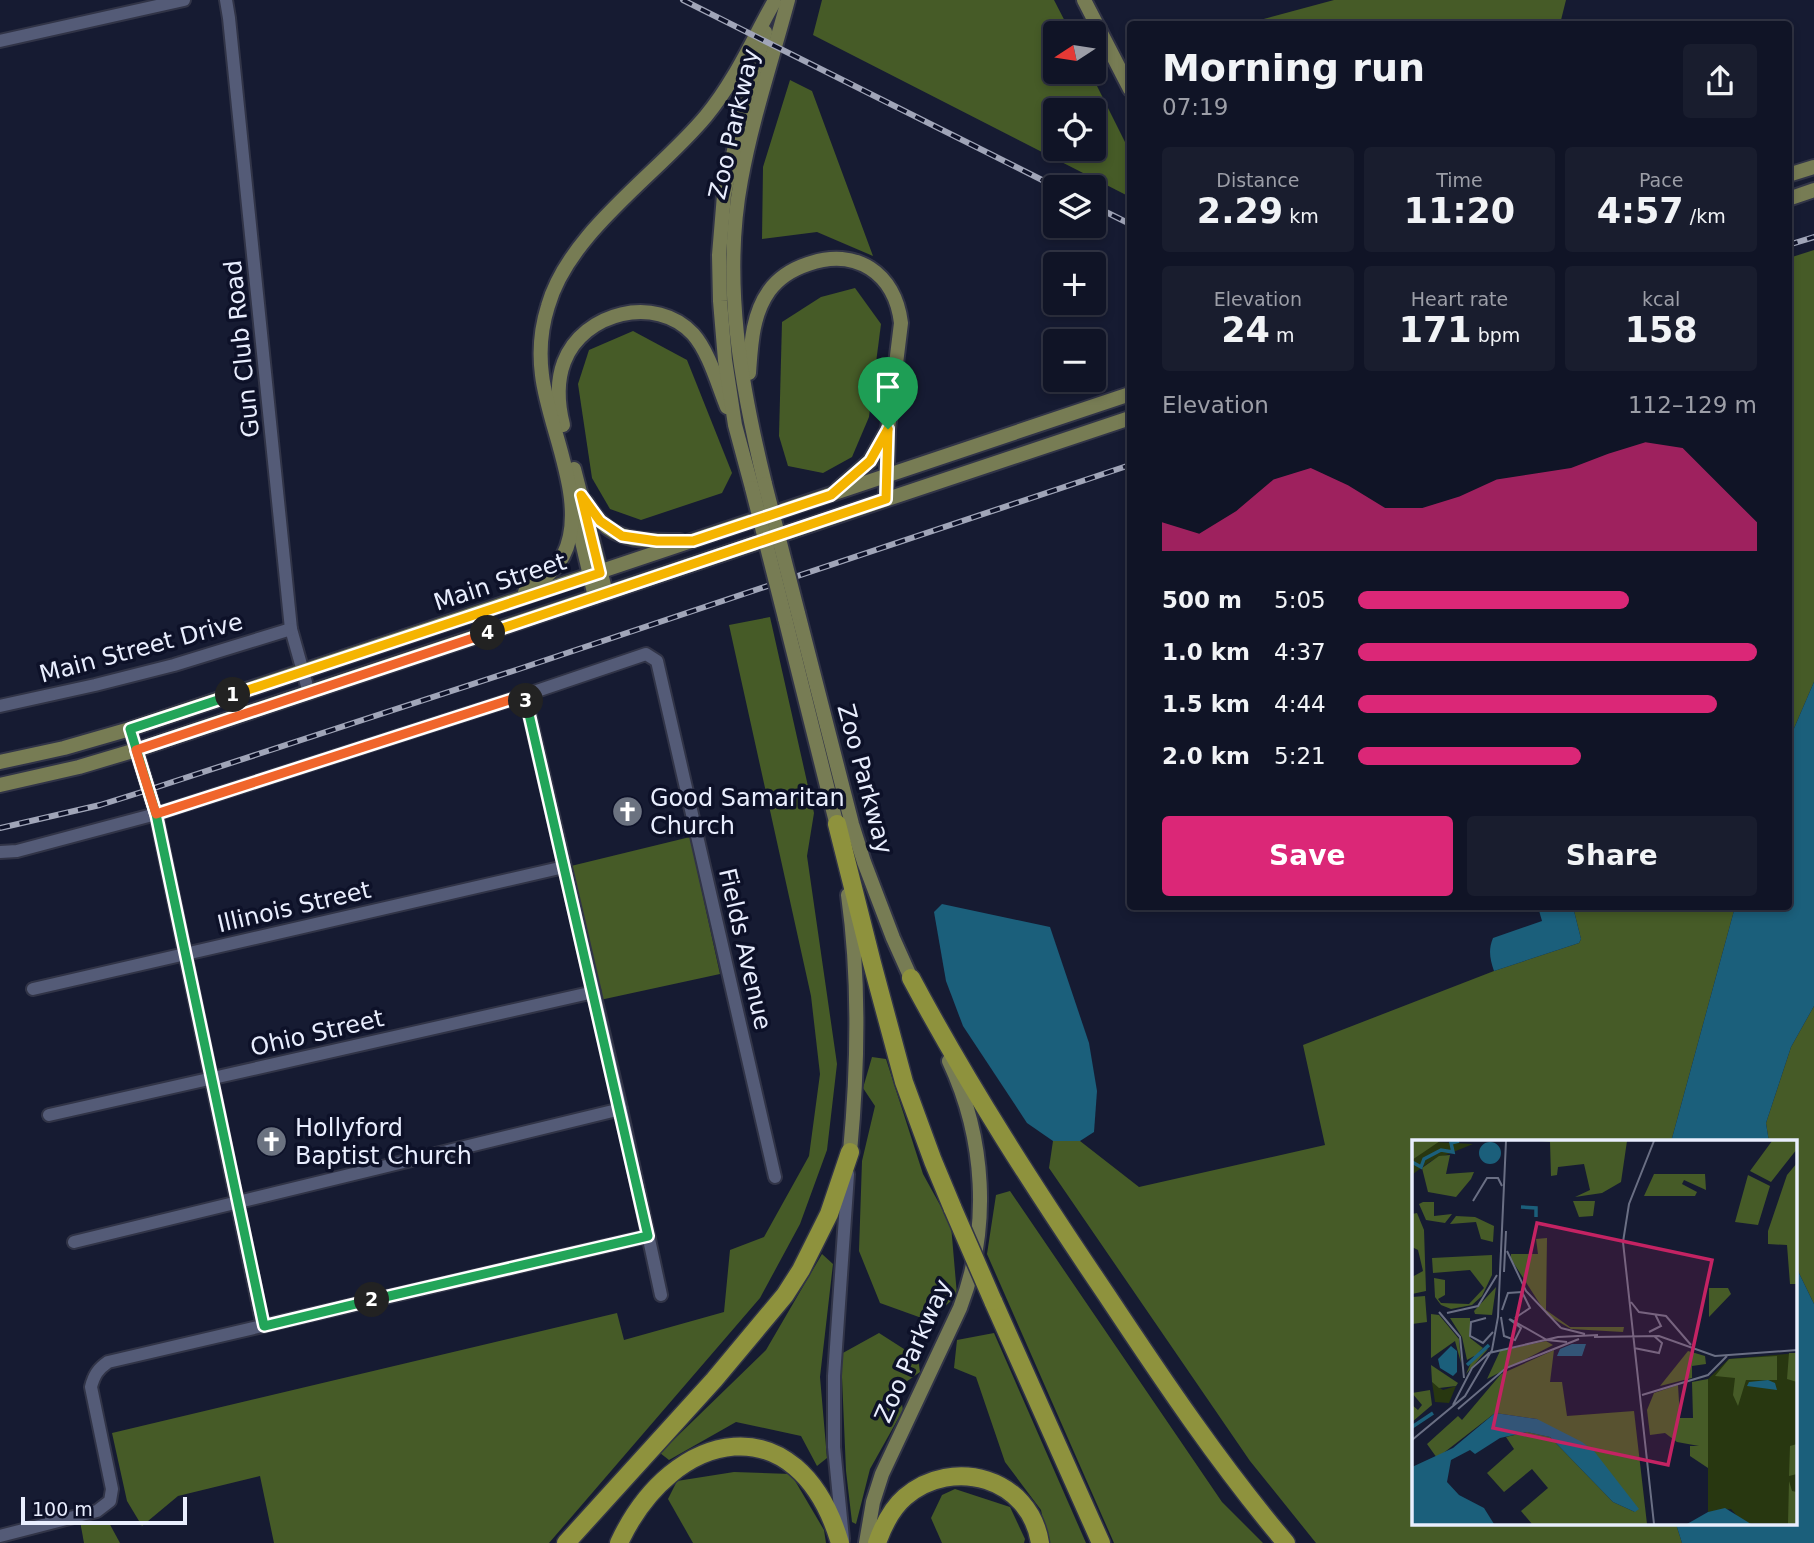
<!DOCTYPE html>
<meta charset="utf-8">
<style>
body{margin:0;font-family:"DejaVu Sans",sans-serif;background:#191d2e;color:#f1f3f6;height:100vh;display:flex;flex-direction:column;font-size:26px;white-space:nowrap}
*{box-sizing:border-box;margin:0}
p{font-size:23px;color:#9c9ea7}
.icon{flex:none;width:38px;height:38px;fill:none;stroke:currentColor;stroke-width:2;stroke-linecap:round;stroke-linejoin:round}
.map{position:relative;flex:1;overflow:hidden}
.drawer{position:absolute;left:1127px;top:21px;width:665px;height:889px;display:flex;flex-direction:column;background:#101426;border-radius:7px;box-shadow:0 4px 10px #0003,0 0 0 2px #303343}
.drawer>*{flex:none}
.needle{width:46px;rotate:258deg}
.fabs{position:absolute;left:1043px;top:21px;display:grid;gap:14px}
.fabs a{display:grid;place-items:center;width:63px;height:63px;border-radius:7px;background:#101426;box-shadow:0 4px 10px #0003,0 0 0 2px #303343;font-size:35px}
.scale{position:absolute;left:21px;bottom:18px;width:166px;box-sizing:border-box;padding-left:7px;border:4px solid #e9eefe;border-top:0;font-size:19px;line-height:24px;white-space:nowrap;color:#e9eefe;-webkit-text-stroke:5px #0d1128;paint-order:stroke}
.pin{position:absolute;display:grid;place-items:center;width:60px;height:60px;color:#fff;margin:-72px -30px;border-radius:50% 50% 50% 0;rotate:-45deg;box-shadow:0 0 7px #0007}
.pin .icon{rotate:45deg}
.km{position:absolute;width:35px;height:35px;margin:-18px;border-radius:50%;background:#222;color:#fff;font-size:19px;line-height:35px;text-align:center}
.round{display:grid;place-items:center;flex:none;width:74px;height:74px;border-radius:7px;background:#191d2e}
.overview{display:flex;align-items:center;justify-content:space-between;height:119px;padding:0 35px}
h1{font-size:38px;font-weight:700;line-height:52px}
.metrics{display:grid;grid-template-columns:repeat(3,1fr);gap:10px;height:119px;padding:7px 35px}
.metrics div{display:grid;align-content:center;border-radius:7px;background:#191d2e;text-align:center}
.metrics b{font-size:35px;font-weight:700}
.metrics small{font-size:19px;font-weight:400}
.metrics p{font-size:19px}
.chart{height:196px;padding:14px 35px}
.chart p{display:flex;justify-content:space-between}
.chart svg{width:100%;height:126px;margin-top:7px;fill:#db2777;opacity:.7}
.cta{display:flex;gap:14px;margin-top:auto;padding:14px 35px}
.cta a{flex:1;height:80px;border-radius:7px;background:#db2777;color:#fff;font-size:28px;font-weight:700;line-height:80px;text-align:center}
.cta a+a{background:#191d2e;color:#f1f3f6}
ul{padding:0 35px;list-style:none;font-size:23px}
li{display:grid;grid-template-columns:112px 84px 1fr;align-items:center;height:52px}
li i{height:18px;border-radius:9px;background:#db2777}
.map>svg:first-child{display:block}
.forest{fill:#465b27;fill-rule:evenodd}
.water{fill:#1b5f7b}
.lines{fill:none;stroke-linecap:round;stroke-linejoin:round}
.minor-casing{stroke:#313447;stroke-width:16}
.major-casing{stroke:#313447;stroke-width:18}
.highway-casing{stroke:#313447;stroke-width:21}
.minor{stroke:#545b77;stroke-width:12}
.major{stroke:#777c54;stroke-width:14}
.highway{stroke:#8e923d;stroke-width:18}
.rail-casing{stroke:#a0a5b8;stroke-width:6}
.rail{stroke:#0d1128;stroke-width:3.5;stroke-dasharray:10;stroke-linecap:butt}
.major-bridge-casing{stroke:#313447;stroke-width:18;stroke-linecap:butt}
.highway-bridge-casing{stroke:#313447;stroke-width:21;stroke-linecap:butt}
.major-bridge{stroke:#777c54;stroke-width:14}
.highway-bridge{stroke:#8e923d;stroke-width:18}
.split-1-casing{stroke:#fff;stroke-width:14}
.split-2-casing{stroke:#fff;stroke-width:14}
.split-3-casing{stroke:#fff;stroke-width:14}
.split-4-casing{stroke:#fff;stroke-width:14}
.split-5-casing{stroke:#fff;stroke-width:14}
.split-1{stroke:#f5b400;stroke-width:9}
.split-2{stroke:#22a559;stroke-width:9}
.split-3{stroke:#22a559;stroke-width:9}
.split-4{stroke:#f0652b;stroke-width:9}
.split-5{stroke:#f5b400;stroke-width:9}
.labels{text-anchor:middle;stroke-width:7;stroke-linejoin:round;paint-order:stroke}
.street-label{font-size:24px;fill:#e9eefe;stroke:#0d1128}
.poi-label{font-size:24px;fill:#e9eefe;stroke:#0d1128;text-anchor:start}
.inset-river{fill:none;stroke:#1b5f7b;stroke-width:3.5}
.inset-road{fill:none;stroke:#6a6f84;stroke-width:2}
.view{fill:#c42363;fill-opacity:0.15;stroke:#c42363;stroke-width:3.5}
.inset-edge{fill:none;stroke:#e9eefe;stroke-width:3.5}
</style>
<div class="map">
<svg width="1814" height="1543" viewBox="0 0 1814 1543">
<rect width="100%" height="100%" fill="#161b32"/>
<g class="forest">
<path d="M822,0H1054L1071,33H1055V72H1090L1130,152V197L813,35ZM1055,110H1094V149H1055Z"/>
<path d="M1334,0H1566L1560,24H1245Z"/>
<path d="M790,80L812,91L873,256L817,232L762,239L763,167Z"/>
<path d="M1814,250V682L1789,740V258Z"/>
<path d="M855,288L881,324L869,417L852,457L823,473L788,466L779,436L782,322L821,297Z"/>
<path d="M633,331L687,360L732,473L722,493L641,520L610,509L592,478L578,384L589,350Z"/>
<path d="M770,617L814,813L807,856L837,1064L827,1150L800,1224L760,1298L549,1543H274L260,1476L178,1496L142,1526L127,1501L112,1433L617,1313L624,1340L724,1312L730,1250L764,1237L809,1156L820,1074L811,996L729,625Z"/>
<path d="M690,837L720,974L600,1000L571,866Z"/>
<path d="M1573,907H1735L1671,1142H1413V1524H1676L1682,1543H1316L1250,1461L1049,1168L1053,1141H1080L1139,1187L1325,1145L1303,1045L1494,971L1579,943L1581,939Z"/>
<path d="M1814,1006V1304L1795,1265V1142H1769L1766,1123L1791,1047Z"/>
<path d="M872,1057L886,1059L923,1174L951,1225L957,1295L930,1321L880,1303L859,1251L862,1161L875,1106L863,1088Z"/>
<path d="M1010,1191L1222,1502L1263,1543H1114L987,1254L996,1195Z"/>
<path d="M822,1254L833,1264L820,1377L827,1458L817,1466L801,1436L736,1422L669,1460L660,1453L766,1350Z"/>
<path d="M879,1333L918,1358L920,1372L899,1387L903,1410L870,1469L856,1524L852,1522L846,1471L841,1354Z"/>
<path d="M994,1333L1086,1543H1048L1041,1510L1005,1462L976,1377L954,1368L957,1340Z"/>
<path d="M734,1472L791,1474L824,1530L826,1543H693L668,1499L677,1481Z"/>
<path d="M955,1489L1010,1507L1025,1539L1024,1543H942L931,1518L942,1495Z"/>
<path d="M80,1521H108L120,1543H84Z"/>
</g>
<g class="water">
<path d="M1814,682V1006L1791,1047L1766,1123L1769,1142H1671L1735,907L1788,906L1789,740Z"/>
<path d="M942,904L1050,927L1089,1043L1097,1091L1094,1132L1080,1141H1053L1027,1123L963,1026L946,981L934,912Z"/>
<path d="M1538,907H1573L1581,939L1579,943L1494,971C1490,959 1488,950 1493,938L1542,921Z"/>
<path d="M1795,1265L1814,1304V1543H1682L1676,1524H1795Z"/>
</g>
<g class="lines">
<defs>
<g id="minor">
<path d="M226,0L229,18L291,629L309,693"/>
<path d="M0,41L184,0"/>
<path d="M525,695L621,1109L661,1295"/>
<path d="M0,706L95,685L174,665L291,629"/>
<path d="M130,729L156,814L263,1326"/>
<path d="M0,852L17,851L156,814L525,695L646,654L657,661L775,1177"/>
<path d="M33,989L564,867"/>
<path d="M49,1115L594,992"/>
<path d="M74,1242L621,1109"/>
<path d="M0,1536L97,1511L110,1501L112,1489L91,1387C94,1375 98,1369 108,1362L648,1236"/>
<path d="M843,1539L834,1447V1376L848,1174"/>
</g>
<g id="major">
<path d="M1084,0L1130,89"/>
<path d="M1788,175L1814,167"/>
<path d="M1788,199L1814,190"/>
<path d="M749,373C751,345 752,315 769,291C779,277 793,269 808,264C856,247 895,273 901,323L888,429L886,499"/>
<path d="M563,425C558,405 556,383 564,362C583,312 656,294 693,334C709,352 718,385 727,407"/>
<path d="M574,469L606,593"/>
<path d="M765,484C741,386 722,281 741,180C752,119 772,60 788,0"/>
<path d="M752,488L735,425L725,360L720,301L719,255L724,195L729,172L746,99L765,32"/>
<path d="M838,489L870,461L886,433"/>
<path d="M586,502C590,508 594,515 600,521C620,543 653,541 680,541"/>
<path d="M576,516L595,597"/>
<path d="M525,592C539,583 555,571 563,556C590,504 548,429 542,375C539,352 541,328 548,306C569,232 658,174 706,116C735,81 752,41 774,2"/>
<path d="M798,613L852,824L864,862L893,938L914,985"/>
<path d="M785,618L839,834"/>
<path d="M0,762L64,748L130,729L1130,394"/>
<path d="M0,785L79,767L136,750L1130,418"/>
<path d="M848,895C860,980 858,1067 850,1152"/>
<path d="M866,1543L873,1502L882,1474L960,1308C991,1228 985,1138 949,1061"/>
</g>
<g id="highway">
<path d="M837,824L872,963L904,1082L933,1161L953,1209"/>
<path d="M911,978C969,1087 1037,1192 1106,1294C1163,1380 1220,1465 1286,1543"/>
<path d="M993,1301L1101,1543"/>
<path d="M566,1543L714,1380L785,1295L801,1270L829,1214L850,1152"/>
<path d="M619,1543C673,1427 798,1402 840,1543"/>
<path d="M877,1543C883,1526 891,1509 905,1497C953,1456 1030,1478 1040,1543"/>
</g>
</defs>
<use href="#minor" class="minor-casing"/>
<use href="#major" class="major-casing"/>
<use href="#highway" class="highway-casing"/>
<use href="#minor" class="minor"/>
<use href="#major" class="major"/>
<use href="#highway" class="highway"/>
<defs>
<g id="rail">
<path d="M683,0L1056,187"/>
<path d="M1094,206L1130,224"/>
<path d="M1788,245L1814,237"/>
<path d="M0,828L100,805L148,790L519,669L1130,465"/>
</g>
</defs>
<use href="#rail" class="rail-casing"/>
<use href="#rail" class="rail"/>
<defs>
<g id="major-bridge">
<path d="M765,484L798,613"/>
<path d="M752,488L785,618"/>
</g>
<path id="highway-bridge" d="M953,1209L993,1301"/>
</defs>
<use href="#major-bridge" class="major-bridge-casing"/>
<use href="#highway-bridge" class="highway-bridge-casing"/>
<use href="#major-bridge" class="major-bridge"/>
<use href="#highway-bridge" class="highway-bridge"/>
</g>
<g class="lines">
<defs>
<path id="split-1" d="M233,695L600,573L581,495L600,521L622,536L657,541H693L831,495L870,461L888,429"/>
<path id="split-2" d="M233,695L130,729L156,814L264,1326L372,1300"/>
<path id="split-3" d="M372,1300L648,1236L526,701"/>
<path id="split-4" d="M488,633L136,750L156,814L525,695L526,701"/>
<path id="split-5" d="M488,633L886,499L888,429"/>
</defs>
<use href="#split-1" class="split-1-casing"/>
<use href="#split-2" class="split-2-casing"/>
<use href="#split-3" class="split-3-casing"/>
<use href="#split-4" class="split-4-casing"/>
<use href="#split-5" class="split-5-casing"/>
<use href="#split-1" class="split-1"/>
<use href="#split-2" class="split-2"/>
<use href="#split-3" class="split-3"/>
<use href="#split-4" class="split-4"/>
<use href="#split-5" class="split-5"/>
</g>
<defs>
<symbol id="church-disc" viewBox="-11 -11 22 22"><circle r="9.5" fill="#6b7280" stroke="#0d1128"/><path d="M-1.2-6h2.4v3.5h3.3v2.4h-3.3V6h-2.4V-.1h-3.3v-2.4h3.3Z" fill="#fff"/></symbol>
</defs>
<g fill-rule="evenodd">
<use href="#church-disc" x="610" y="794" width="35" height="35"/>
<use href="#church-disc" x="254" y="1124" width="35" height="35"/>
</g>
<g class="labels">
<g class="street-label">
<text transform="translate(734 124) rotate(-77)" y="8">Zoo Parkway</text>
<text transform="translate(242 349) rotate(-96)" y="8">Gun Club Road</text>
<text transform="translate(500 582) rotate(-18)" y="8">Main Street</text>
<text transform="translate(141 648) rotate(-15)" y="8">Main Street Drive</text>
<text transform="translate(865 779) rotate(75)" y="8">Zoo Parkway</text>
<text transform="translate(294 907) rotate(-13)" y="8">Illinois Street</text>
<text transform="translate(745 949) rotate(77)" y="8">Fields Avenue</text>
<text transform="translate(317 1033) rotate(-13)" y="8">Ohio Street</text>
<text transform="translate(913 1351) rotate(-66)" y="8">Zoo Parkway</text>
</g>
<g class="poi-label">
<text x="650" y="806">Good Samaritan<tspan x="650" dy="28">Church</tspan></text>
<text x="295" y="1136">Hollyford<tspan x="295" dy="28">Baptist Church</tspan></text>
</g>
</g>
<g transform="translate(1412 1140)">
<rect width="385" height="385" fill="#161b32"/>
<path d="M24,2L61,4L19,21L1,34L0,20ZM385,213V384L331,383L319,369L296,372V239L317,219ZM20,242L31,250L44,246L37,263L23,262Z" fill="#283710"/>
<path d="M0,1H28L0,20ZM130,1H215L209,42L190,53L163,57L178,50L172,24L146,27L145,35L139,36L138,2ZM360,1H385V9L359,42L338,31ZM38,15L34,34L62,32L59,39L44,57L16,52L10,28L27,16ZM385,23V144H378L375,105L356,104V91L375,35ZM242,34H293L294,50L272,40L270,44L285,52L283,56H232ZM336,35L358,46L346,85L323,82ZM161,61H183L181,76L167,77ZM11,62H22V76L40,74L33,83L14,80L7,64ZM5,73L12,90L14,151L0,154V137L11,131L6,110L0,107V74ZM44,76L63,77L82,86L81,102L69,99L64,82L38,84ZM135,98L134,170L158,187H212L211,192L159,189L135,175L99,119V114H126L124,99ZM80,115V135L70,156L60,165L39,169L29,165L23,157L22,138L33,140V155L26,159L29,163L57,164L72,148L58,130L21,133L20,118ZM84,147L80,175L63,174L62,171ZM297,148H316L319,154L297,177ZM13,156L15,182L0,184V157ZM19,174L27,175L47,199L49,223L43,201L19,218ZM38,178H58V198L71,208L67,212L76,209L54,234L62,216L55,220L50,197ZM134,201L141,205L75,239L88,211ZM142,210L138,242H150L155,276L222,271L235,384H120L109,371L136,348L120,329L92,352L75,333L102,309L94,297L115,292L138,297L201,362L223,372L125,279L83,273L25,318L15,304L46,276L50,280L89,234ZM276,211L293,216L294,224L280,226V238L248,246ZM377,213H385V242L375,239ZM365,216V240H334L326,266L321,255L323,238L303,236L317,219ZM19,225L46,243L44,246L27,248L20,242ZM296,239V328L278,316V306H287L265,302L253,293L238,295L235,270L242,253L266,245L268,278H281L280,242ZM18,250L20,265L0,282V265L6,270L10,265L0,253ZM385,304V334L377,336L378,306ZM377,341L380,351L385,352L384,384H376Z" fill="#465b27"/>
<path d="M67 13a11 11 0 1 1 22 0a11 11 0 1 1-22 0ZM160,204H174L170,216H145L148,209ZM39,206L45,211V232L41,236L28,228L26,219ZM356,240L363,243L365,250L335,246L337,242ZM83,273L125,279L170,302L182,311L227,369L223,372L201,362L138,297L115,292L88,298L63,314L58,310L39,320L35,342L47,355L72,368L82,384H0V327L41,308ZM313,368L339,384H275L296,372Z" fill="#1b5f7b"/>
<path class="inset-river" d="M0,22L9,27L12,19L29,10L41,12L39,3L47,1M109,67L124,68V77M55,225L77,205M0,287L21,273"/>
<path class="inset-road" d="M242,1L217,64L211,102L242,384M61,61L75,38H86L90,46M95,111L114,151L149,188M92,132L94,91M219,162L227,172L254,176L279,205M90,170L96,153L110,152L118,168L103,178M27,172L48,197L52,238M35,173L66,166L85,135M89,177L92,196L103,200L109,188L97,179M74,178L59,182L58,196L71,203L81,192M98,179L135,200L155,202M149,188L173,194M237,192L249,186L243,174M182,197L247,196L303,216L385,210M222,208L247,213L250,203L242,196M230,255L296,235L315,216M41,265L60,228L77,213L146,197L186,195M46,269L94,228L167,199M0,300L53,256L80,210L86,177L94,1"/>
<path class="view" d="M125,83L300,120L256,325L81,288Z"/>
<rect width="385" height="385" class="inset-edge"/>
</g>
</svg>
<div class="fabs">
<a><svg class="needle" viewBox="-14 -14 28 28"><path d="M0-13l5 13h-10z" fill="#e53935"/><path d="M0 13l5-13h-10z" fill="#9c9ea7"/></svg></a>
<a><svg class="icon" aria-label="locate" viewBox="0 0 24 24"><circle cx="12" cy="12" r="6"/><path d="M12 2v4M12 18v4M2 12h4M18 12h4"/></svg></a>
<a><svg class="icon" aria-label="layers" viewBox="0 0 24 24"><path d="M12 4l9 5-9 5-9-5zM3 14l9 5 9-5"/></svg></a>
<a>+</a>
<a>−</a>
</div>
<div class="scale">100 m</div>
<div class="pin" style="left:888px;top:429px;background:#1e9e55"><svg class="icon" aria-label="arrive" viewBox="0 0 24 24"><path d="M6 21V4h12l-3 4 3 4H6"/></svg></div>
<b class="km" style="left:233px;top:695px">1</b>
<b class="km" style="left:372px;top:1300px">2</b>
<b class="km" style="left:526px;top:701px">3</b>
<b class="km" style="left:488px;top:633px">4</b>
<section class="drawer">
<div class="overview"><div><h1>Morning run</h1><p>07:19</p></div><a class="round"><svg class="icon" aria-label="share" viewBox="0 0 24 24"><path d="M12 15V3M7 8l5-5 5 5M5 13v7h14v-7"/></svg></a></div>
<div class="metrics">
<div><p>Distance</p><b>2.29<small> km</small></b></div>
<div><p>Time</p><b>11:20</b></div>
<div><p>Pace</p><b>4:57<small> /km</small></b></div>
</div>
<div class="metrics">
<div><p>Elevation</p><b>24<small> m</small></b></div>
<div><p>Heart rate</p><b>171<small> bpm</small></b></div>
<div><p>kcal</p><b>158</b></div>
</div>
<div class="chart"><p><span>Elevation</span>112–129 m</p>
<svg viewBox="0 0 160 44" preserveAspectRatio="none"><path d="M0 44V34L10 38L20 30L30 19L40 15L50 21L60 29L70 29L80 25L90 19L100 17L110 15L120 10L130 6L140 8L150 21L160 34V44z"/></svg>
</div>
<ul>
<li><b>500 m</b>5:05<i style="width:68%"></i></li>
<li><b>1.0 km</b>4:37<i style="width:100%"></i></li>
<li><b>1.5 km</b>4:44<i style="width:90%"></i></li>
<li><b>2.0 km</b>5:21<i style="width:56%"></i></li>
</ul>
<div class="cta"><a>Save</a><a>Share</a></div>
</section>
</div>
